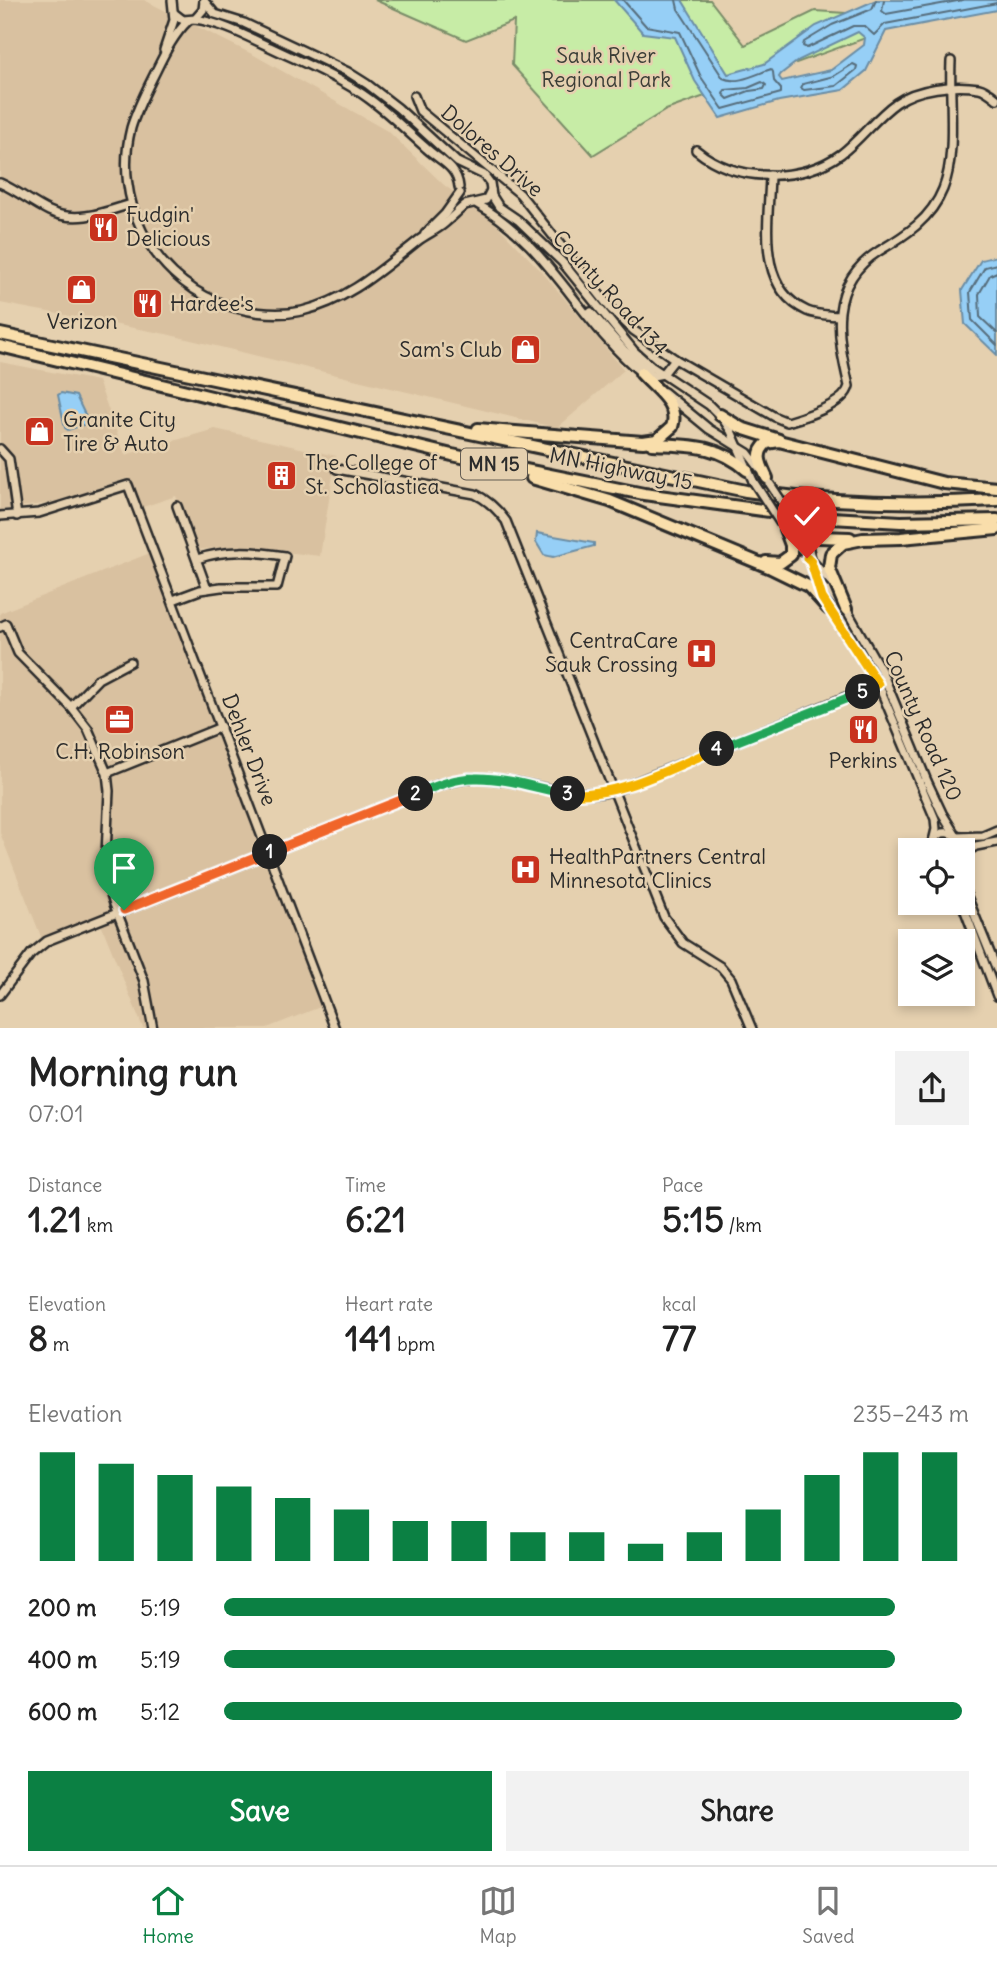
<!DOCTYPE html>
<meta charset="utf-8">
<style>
body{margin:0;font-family:Delius,sans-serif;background:#f2f2f2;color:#222;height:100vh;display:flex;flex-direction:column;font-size:26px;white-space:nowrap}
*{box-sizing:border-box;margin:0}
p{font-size:23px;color:#767676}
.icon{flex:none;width:38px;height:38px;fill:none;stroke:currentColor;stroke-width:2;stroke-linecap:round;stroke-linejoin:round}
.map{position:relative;height:1028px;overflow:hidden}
.side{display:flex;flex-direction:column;background:#fff;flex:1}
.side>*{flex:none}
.tools{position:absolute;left:898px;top:838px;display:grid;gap:14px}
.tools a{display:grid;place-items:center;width:77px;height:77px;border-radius:0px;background:#fff;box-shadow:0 4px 10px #0003;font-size:35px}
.pin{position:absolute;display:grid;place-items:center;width:60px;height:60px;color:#fff;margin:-72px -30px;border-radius:50% 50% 50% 0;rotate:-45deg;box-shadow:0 0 7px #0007}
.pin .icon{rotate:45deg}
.km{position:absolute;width:35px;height:35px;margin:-18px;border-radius:50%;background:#222;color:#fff;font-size:19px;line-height:35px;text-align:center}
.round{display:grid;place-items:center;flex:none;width:74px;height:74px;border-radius:0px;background:#f2f2f2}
.headline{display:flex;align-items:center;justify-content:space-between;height:119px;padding:0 28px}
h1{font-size:38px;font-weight:800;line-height:52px}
.figures{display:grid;grid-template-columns:repeat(3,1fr);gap:10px;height:119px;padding:7px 28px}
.figures div{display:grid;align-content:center}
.figures b{font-size:35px;font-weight:800}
.figures small{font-size:19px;font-weight:400}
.figures p{font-size:19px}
.chart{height:196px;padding:14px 28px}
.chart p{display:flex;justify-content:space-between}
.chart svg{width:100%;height:126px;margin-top:7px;stroke:#0b8043;stroke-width:6}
.cta{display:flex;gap:14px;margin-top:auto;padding:14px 28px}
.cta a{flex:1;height:80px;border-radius:0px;background:#0b8043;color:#fff;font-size:28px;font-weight:800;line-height:80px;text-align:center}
.cta a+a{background:#f2f2f2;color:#222}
ul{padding:0 28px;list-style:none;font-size:23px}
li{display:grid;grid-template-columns:112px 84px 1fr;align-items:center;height:52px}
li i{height:18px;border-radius:9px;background:#0b8043}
.dock{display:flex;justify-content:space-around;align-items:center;height:98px;border-top:2px solid #e0e0e0;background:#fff;font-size:19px;color:#767676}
.dock a{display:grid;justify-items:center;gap:4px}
.dock .selected{color:#0b8043}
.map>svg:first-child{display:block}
.built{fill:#d9c1a0}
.green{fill:#c7eca6;stroke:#798c68;stroke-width:2}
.water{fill:#96cff6;stroke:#6b8da5;stroke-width:2;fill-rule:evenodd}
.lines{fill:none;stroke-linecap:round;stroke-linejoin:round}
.shore{stroke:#566d7c;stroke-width:2}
.minor-casing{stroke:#2b2b2b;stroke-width:12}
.highway-casing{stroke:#2b2b2b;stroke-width:16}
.minor{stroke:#e5d0af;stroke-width:7}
.highway{stroke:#f9deab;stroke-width:10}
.minor-bridge-casing{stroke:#2b2b2b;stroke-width:12;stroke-linecap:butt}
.minor-bridge{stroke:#e5d0af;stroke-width:7}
.split-1-casing{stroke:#fff;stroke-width:14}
.split-2-casing{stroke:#fff;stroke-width:14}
.split-3-casing{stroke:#fff;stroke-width:14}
.split-4-casing{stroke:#fff;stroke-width:14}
.split-5-casing{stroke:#fff;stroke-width:14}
.split-6-casing{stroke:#fff;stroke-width:14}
.split-1{stroke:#f0652b;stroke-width:9}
.split-2{stroke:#f0652b;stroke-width:9}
.split-3{stroke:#22a559;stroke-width:9}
.split-4{stroke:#f5b400;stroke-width:9}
.split-5{stroke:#22a559;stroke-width:9}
.split-6{stroke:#f5b400;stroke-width:9}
.labels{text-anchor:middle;stroke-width:5;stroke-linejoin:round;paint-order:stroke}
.shield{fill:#e5d0af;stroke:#635c53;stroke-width:2}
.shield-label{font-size:19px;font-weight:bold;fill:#2b2b2b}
.park-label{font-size:21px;fill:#3b3e37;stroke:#e5d0af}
.street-label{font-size:21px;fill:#2b2b2b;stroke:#e5d0af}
.poi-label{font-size:21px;fill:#2b2b2b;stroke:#e5d0af;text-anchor:start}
</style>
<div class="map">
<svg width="997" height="1029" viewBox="0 0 997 1029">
<rect width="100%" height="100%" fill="#e5d0af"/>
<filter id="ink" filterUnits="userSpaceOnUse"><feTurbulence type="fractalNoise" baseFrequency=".0143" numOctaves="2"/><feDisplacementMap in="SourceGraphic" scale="14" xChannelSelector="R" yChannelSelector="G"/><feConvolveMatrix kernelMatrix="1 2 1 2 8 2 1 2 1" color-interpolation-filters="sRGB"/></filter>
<g filter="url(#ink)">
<g class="built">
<path d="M0,0H144L254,55L389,132L444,185L493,221L543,273L624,370L557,428L166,334L0,303Z"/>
<path d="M0,362L98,381L125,455L215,429L336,456L320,556L233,546L196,550L176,496L140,508L128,478L57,502L0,510Z"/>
<path d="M150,553L268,849L42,939L0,833V613Z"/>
<path d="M268,855L325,1005L267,1028H143L101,924Z"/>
</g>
<path class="green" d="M375,0H710L745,45L815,11L846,13L885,31L666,110L593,155L512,65L514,21L466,40Z"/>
<g class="water">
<path d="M614,0H682L728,74L764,64L816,26L876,0H997V10L886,31L866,71L843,90L779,101L720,118L695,81L675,37L643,33ZM858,32L865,38L864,45L831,70L782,81L779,77L781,74L799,60Z"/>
<path d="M997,256V355L965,324L962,290L981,260Z"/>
<path d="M61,393L76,396L87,419L86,424L68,430L65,428L58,395Z"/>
<path d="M537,533L594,543V546L553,557L544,555L536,542Z"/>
</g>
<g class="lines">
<g class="shore">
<path d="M623,0L646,26L680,32L701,77L723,109L781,93V89L774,81L773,72L771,69C756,74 737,85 723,78L678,9L676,0"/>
<path d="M876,0L872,9L832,25L804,42L803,46L807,48L853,26H864L874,35L885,24L997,3"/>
<path d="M884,0L882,11L886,14L963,0"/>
<path d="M853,64L857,66L856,70L836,86L804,90L801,88L803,84L834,76Z"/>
<path d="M762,82L766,85L764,89L749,91L728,99L723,94L725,90L748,88Z"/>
<path d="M997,264L985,267L970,292L972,320L997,345"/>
<path d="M997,272L990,275L979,294L980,317L997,333"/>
</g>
<defs>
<g id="minor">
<path d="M204,1L215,14L244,23L348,72L367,84L398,108L457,162L484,175L490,183L492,196L499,207L518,220L562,262L634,351L652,367L709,405L723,419L731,431L753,481"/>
<path d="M174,13L183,20L195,19L203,10L204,1"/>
<path d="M195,19C222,23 246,36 270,47C299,61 329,73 356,90C382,106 403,128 426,148C440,161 457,166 459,187"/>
<path d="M188,21C172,36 162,59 152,79C144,95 136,111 131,128C113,199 150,274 218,302C243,312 275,317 302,311C349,300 382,269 419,240C427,234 437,230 445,223C452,217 458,211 465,205L486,200L491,190"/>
<path d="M164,50L174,20L172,0"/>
<path d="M414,96L420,111L520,194L611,309L633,330L675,359L775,417L787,422C804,417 845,405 849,386C837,335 827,284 879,251C906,235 931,219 943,189C957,155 949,99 951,61"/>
<path d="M696,150C735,182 799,184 841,154C861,139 876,117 896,103C917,88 954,84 979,88C985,89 992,95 997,99"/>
<path d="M770,175C769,221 755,287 807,311C816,315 829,315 838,316"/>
<path d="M0,183C18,191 32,203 49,211C76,224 105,212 131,204"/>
<path d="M477,204C549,244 581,325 644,375"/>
<path d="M425,234L445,214L460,193"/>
<path d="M591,312L624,350L653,376L663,374L675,359"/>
<path d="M664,392L709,429L748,453L760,469"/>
<path d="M0,449L9,459L17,516"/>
<path d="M337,469L475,494C488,500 497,509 506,521L664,917L683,943L721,967L731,979L752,1029"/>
<path d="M177,506L207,589"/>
<path d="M0,516L39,513L128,485L335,1029"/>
<path d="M800,529L808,545L819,593L876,679L935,819L936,829L931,850"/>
<path d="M792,539L831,582"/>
<path d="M173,600L200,590L221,587H277L285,556C255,551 226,549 197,559"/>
<path d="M845,607L882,672L927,781L942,813L956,836"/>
<path d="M0,627L6,624L18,653L71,707L88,729L107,773L109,791L105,875L114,904L144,981L153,1029"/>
<path d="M71,707L98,679L130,662"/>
<path d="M107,773L221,727"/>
<path d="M958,837L983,836L997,830"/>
<path d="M934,839L942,833C954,831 962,838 962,850"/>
<path d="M962,855L976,846L997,842"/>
<path d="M962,884L997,970"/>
<path d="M962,903L997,996"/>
<path d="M0,995L31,954L47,941L438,785C451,782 463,778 476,778C525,778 564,801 614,791L878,684"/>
</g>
<g id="highway">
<path d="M0,334L746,491C832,503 910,505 997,500"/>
<path d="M0,346L452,455L644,494L814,517L901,522L997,520"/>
<path d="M720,415L741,428L779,440"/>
<path d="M478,429L643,442L657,440L672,427C680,404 655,389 641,373"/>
<path d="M652,444C689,446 718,444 747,470"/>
<path d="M532,478L610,501L771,568L808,586L828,608"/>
<path d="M767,478C761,465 754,454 767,443L779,441L944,483L997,488"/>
<path d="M799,528L819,537L850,538"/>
<path d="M766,562L780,563L791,555V545L785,529"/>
<path d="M846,609L829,568L831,554L843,543L863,539L901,538L997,529"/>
</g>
</defs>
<use href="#minor" class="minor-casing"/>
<use href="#highway" class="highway-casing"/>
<use href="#minor" class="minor"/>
<use href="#highway" class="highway"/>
<defs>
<g id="minor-bridge">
<path d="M753,481L781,524"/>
<path d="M770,484L798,526"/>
</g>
</defs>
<use href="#minor-bridge" class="minor-bridge-casing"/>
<use href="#minor-bridge" class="minor-bridge"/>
</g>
</g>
<g class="lines" filter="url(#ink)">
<defs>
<path id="split-1" d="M124,910L270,852"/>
<path id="split-2" d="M270,852L416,794"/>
<path id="split-3" d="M416,794C434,787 454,778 475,778C506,777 538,789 568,794"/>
<path id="split-4" d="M568,794C620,797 670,768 717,749"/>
<path id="split-5" d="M717,749L863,692"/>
<path id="split-6" d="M807,558L811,562L822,598L878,684L863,692"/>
</defs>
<use href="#split-1" class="split-1-casing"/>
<use href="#split-2" class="split-2-casing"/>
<use href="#split-3" class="split-3-casing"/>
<use href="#split-4" class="split-4-casing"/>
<use href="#split-5" class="split-5-casing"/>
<use href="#split-6" class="split-6-casing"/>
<use href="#split-1" class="split-1"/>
<use href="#split-2" class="split-2"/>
<use href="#split-3" class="split-3"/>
<use href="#split-4" class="split-4"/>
<use href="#split-5" class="split-5"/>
<use href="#split-6" class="split-6"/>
</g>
<defs>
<symbol id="restaurant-square" viewBox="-11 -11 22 22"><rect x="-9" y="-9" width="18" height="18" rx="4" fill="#c8321e" stroke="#e5d0af"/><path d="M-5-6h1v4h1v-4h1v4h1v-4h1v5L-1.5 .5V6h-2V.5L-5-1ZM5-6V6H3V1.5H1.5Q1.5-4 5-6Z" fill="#fff"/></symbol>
<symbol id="shop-square" viewBox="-11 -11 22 22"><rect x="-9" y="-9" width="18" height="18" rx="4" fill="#c8321e" stroke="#e5d0af"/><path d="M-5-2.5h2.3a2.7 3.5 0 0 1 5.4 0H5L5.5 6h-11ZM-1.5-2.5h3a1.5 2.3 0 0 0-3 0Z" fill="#fff"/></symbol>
<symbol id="building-square" viewBox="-11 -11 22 22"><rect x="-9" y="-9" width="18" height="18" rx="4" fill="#c8321e" stroke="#e5d0af"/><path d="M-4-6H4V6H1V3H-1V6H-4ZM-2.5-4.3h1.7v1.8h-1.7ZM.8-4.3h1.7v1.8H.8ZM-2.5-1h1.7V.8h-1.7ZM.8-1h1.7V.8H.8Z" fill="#fff"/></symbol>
<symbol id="hospital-square" viewBox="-11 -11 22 22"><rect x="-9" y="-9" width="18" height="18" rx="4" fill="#c8321e" stroke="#e5d0af"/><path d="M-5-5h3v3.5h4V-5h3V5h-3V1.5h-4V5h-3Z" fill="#fff"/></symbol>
<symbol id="office-square" viewBox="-11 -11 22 22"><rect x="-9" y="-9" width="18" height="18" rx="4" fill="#c8321e" stroke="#e5d0af"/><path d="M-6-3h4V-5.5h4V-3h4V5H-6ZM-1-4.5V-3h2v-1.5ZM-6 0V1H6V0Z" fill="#fff"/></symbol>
</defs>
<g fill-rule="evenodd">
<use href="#restaurant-square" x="86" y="210" width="35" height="35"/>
<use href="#shop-square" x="64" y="272" width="35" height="35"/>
<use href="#restaurant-square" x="130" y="286" width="35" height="35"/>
<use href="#shop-square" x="508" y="332" width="35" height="35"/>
<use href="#shop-square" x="22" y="414" width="35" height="35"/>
<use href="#building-square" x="264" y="458" width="35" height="35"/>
<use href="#hospital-square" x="684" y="636" width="35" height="35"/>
<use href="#office-square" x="102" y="702" width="35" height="35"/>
<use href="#restaurant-square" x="846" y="712" width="35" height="35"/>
<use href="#hospital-square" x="508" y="852" width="35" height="35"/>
</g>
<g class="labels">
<rect class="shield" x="461" y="448.5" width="66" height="31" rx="5"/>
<g class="shield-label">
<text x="494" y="471">MN 15</text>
</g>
<g class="park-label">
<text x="606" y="63">Sauk River<tspan x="606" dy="24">Regional Park</tspan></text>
</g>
<g class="street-label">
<text transform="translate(492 151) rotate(41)" y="7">Dolores Drive</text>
<text transform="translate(610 293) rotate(48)" y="7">County Road 134</text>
<text transform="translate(621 469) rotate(11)" y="7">MN Highway 15</text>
<text transform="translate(923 726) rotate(66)" y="7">County Road 120</text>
<text transform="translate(249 750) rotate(69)" y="7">Dehler Drive</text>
</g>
<g class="poi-label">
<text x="126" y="222">Fudgin'<tspan x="126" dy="24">Delicious</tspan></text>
<text x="170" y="311">Hardee's</text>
<text x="82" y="329" text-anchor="middle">Verizon</text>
<text x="502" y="357" text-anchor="end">Sam's Club</text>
<text x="63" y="427">Granite City<tspan x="63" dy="24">Tire &amp; Auto</tspan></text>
<text x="305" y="470">The College of<tspan x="305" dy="24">St. Scholastica</tspan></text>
<text x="678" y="648" text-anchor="end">CentraCare<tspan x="678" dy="24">Sauk Crossing</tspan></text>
<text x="120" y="759" text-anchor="middle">C.H. Robinson</text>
<text x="863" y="768" text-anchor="middle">Perkins</text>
<text x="549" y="864">HealthPartners Central<tspan x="549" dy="24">Minnesota Clinics</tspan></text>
</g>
</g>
</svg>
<div class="tools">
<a><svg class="icon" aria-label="locate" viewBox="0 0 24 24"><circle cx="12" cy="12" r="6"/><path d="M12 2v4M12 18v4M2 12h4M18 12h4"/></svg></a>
<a><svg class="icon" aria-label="layers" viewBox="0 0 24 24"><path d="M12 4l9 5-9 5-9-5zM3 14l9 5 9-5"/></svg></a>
</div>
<div class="pin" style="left:124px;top:910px;background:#1e9e55"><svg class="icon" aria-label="arrive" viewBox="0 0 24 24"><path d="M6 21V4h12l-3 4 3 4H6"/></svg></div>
<div class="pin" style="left:807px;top:558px;background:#d93025"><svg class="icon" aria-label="check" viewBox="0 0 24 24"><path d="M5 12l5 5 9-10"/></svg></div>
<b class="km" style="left:270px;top:852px">1</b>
<b class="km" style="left:416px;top:794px">2</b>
<b class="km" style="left:568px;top:794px">3</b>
<b class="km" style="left:717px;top:749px">4</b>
<b class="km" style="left:863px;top:692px">5</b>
</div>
<section class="side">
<div class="headline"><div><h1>Morning run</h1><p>07:01</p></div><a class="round"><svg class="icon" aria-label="share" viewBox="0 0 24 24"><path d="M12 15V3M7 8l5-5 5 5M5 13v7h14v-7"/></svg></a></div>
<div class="figures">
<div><p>Distance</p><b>1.21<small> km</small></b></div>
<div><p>Time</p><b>6:21</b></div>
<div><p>Pace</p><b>5:15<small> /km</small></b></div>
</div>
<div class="figures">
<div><p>Elevation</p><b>8<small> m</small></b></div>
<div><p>Heart rate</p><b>141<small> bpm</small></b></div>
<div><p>kcal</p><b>77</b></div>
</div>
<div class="chart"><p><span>Elevation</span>235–243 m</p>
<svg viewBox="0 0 160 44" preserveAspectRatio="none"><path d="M5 44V6M15 44V10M25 44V14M35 44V18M45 44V22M55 44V26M65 44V30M75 44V30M85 44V34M95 44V34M105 44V38M115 44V34M125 44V26M135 44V14M145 44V6M155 44V6"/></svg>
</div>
<ul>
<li><b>200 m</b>5:19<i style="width:90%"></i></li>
<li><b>400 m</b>5:19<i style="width:90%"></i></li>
<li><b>600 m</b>5:12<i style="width:99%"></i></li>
</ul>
<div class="cta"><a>Save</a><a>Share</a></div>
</section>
<nav class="dock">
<a class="selected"><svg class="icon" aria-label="home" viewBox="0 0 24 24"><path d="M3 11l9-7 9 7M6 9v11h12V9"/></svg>Home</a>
<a><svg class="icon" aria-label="map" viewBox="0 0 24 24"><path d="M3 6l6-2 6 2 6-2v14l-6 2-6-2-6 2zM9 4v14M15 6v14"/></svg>Map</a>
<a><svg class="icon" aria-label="saved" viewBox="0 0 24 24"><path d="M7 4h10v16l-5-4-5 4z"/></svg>Saved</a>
</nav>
